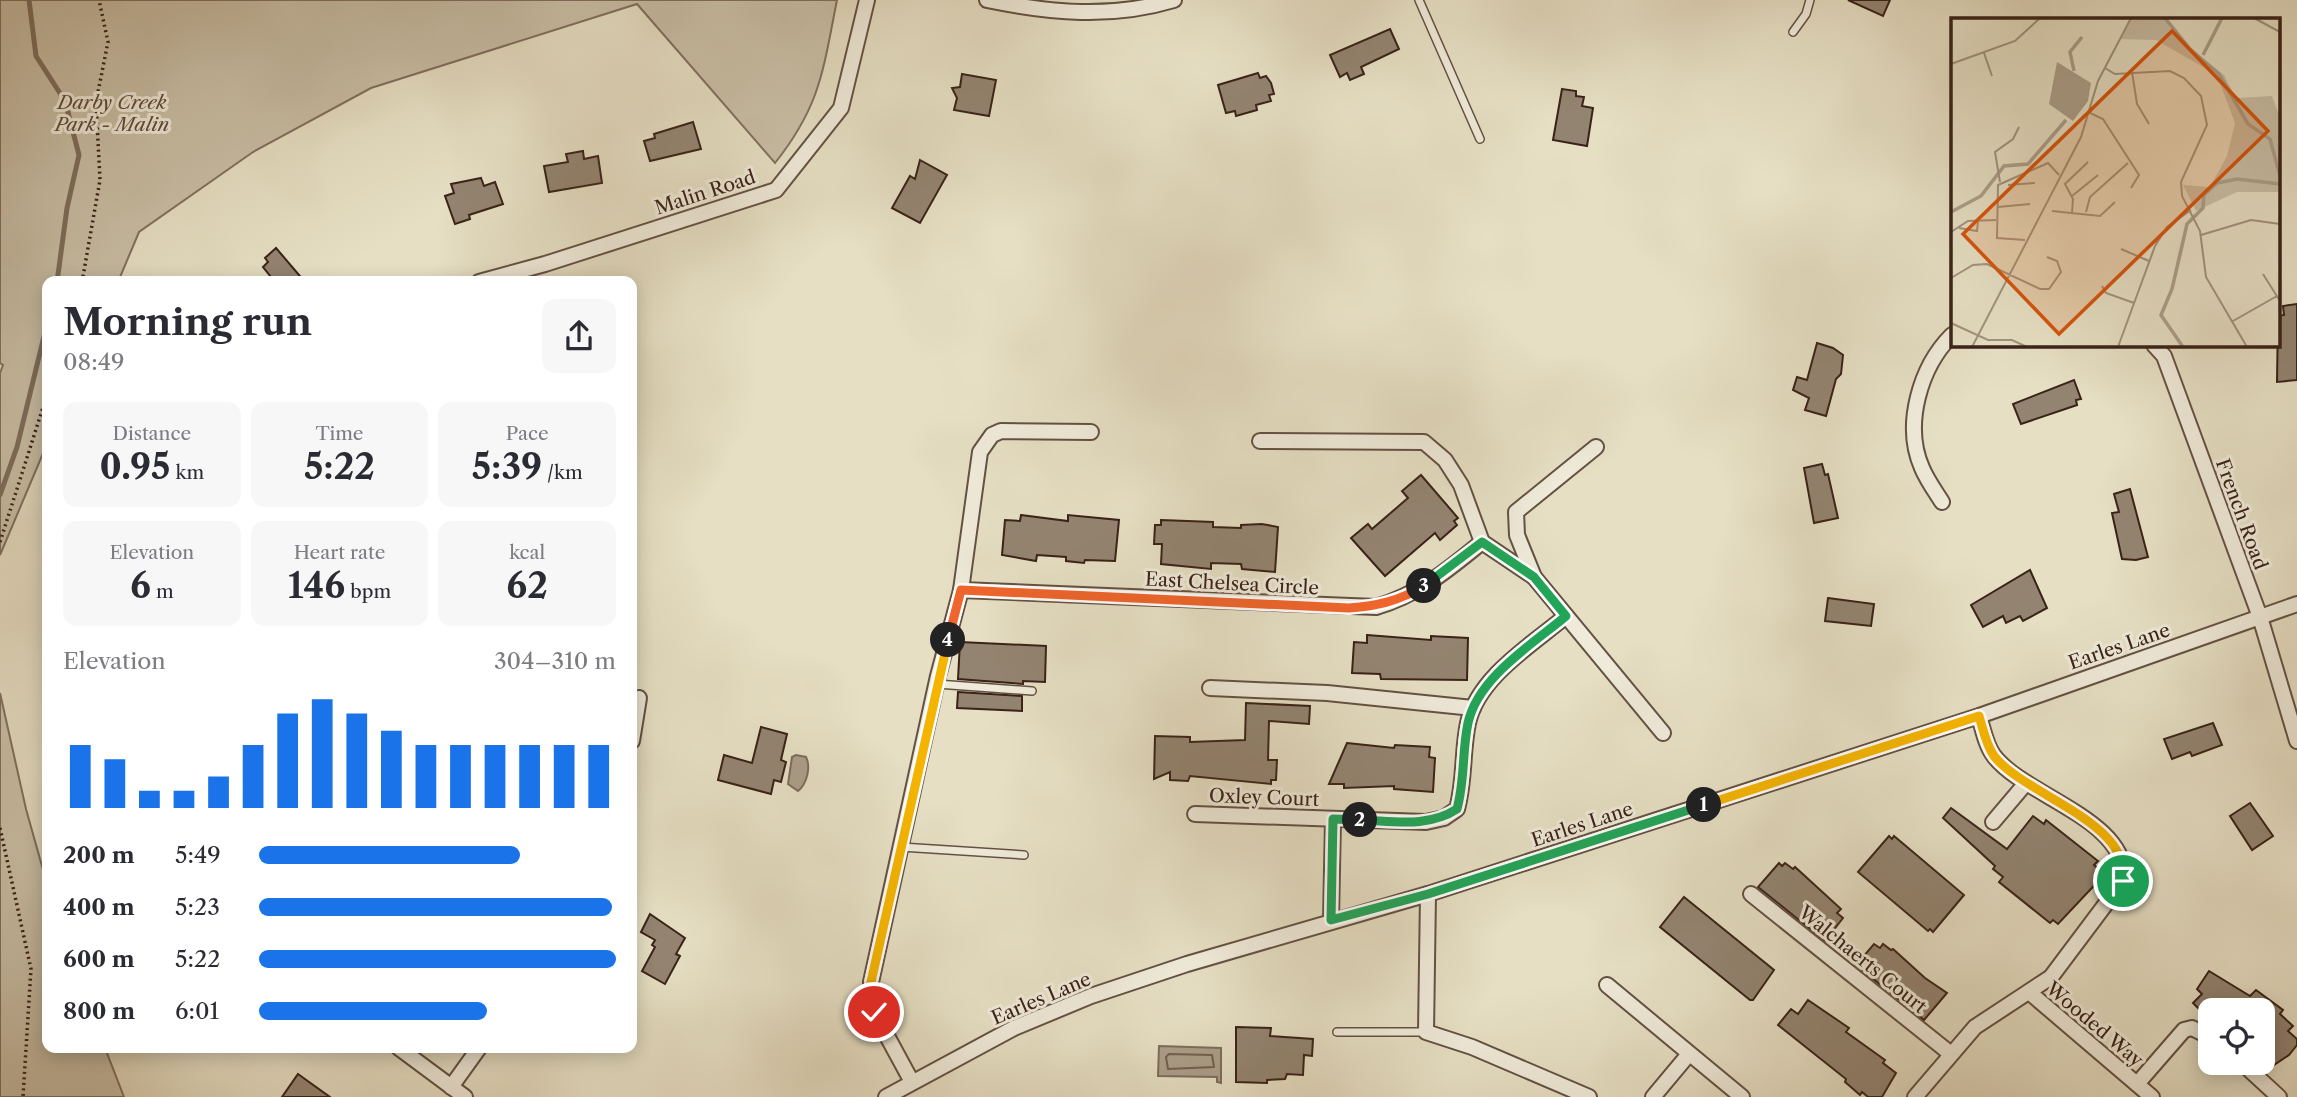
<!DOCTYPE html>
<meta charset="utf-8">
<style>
body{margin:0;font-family:"Libre Caslon Text",serif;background:#f7f7f7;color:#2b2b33;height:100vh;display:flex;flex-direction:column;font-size:26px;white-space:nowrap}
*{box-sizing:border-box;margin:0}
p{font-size:23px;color:#7c7c81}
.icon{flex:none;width:38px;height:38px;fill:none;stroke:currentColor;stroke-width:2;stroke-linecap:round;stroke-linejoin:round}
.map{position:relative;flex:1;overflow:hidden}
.side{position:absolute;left:42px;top:276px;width:595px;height:777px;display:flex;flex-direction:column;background:#fff;border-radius:14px;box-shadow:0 4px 18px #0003}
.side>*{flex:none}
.controls{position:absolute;left:2198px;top:998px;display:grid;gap:14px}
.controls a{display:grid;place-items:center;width:77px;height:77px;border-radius:14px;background:#fff;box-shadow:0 4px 18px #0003;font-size:35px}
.pin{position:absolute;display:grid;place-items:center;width:60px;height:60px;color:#fff;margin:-30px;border:4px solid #fff;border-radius:50%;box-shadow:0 2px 7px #0007}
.km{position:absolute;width:35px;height:35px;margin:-18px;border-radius:50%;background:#222;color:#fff;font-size:19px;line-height:35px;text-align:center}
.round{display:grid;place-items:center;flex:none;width:74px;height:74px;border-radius:14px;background:#f7f7f7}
.overview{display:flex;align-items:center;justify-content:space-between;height:119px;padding:0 21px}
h1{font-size:38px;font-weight:800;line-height:52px}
.stats{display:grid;grid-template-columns:repeat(3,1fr);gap:10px;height:119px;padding:7px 21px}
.stats div{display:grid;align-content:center;border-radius:14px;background:#f7f7f7;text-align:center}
.stats b{font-size:35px;font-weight:800}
.stats small{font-size:19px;font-weight:400}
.stats p{font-size:19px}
.chart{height:196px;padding:14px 21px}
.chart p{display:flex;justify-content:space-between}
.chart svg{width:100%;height:126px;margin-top:7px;stroke:#1a73e8;stroke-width:6}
ul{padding:0 21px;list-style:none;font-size:23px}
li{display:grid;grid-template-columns:112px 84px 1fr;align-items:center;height:52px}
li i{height:18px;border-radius:9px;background:#1a73e8}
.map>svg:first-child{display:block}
.green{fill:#c9bfa7;stroke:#817060;stroke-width:2}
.water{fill:#ab9f8a;stroke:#7d6d5c;stroke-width:2}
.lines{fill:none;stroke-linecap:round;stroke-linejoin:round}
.shore{stroke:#726051;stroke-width:2}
.stream{stroke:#7d6d5c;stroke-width:5}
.building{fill:#938471;stroke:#392218;stroke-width:2}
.lane-casing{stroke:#645143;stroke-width:10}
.street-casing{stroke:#645143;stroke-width:18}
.path{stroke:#392218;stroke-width:3.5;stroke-dasharray:2 3.5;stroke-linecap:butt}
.lane{stroke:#efead9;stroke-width:7}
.street{stroke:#efead9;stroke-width:14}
.split-1-casing{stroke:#fff;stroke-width:14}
.split-2-casing{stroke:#fff;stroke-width:14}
.split-3-casing{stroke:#fff;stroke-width:14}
.split-4-casing{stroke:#fff;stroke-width:14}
.split-5-casing{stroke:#fff;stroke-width:14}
.split-1{stroke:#f5b400;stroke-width:9}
.split-2{stroke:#22a559;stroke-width:9}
.split-3{stroke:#22a559;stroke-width:9}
.split-4{stroke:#f0652b;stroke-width:9}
.split-5{stroke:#f5b400;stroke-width:9}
.labels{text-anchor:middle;stroke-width:6;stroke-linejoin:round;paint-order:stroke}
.park-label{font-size:19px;font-style:italic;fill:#5d493c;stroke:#efead9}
.street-label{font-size:19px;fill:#392218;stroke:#efead9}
.inset-river{fill:none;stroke:#ab9f8a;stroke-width:3.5}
.inset-road{fill:none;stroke:#a1937f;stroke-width:2}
.view{fill:#d6540d;fill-opacity:0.15;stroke:#d6540d;stroke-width:3.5}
.inset-edge{fill:none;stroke:#392218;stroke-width:3.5}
</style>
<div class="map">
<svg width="2297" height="1097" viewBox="0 0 2297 1097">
<rect width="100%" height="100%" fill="#e6dfc4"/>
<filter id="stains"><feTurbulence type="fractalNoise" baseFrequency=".00286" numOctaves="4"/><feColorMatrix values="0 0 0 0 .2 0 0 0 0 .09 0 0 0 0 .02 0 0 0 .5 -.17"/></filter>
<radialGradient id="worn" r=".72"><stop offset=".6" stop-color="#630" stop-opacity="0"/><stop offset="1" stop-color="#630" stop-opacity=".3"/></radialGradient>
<g class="green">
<path d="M0,0H837C823,70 821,105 775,163L637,4L371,88L253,152L139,232L118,282H47V444L0,555V373L3,365L0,363Z"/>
<path d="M0,693L26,809L47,884V1048H105L124,1097H0Z"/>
</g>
<g class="water">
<path d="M796,755L806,757C811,767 807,784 798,791L788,784L792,757Z"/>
<path d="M1159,1046L1221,1048V1083L1217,1082V1077L1158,1076Z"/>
</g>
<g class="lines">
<path class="shore" d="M1169,1054L1212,1055L1214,1067L1168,1069L1166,1057Z"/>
<g class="stream">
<path d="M29,0L36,56L65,101L79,155L67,208L57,282"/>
<path d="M0,495L17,447L47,324"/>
</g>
</g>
<g class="building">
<path d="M1848,0H1890L1883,16Z"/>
<path d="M1390,29L1399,49L1361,67L1364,74L1350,80L1347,73L1340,77L1330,55Z"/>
<path d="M1258,73L1260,78L1266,76L1271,83L1274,94L1269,95L1271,101L1256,105L1257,110L1236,116L1235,111L1226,113L1218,85Z"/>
<path d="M962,74L996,80L989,116L954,110L957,98L952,88L960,87Z"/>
<path d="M1562,89L1576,91V96L1584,97L1582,106L1593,108L1587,146L1553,140Z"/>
<path d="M693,122L701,149L650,161L644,141L655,138L654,134Z"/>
<path d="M583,151L584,159L598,156L602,183L549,192L544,166L568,162L566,154Z"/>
<path d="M920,160L947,175L920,223L892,208L910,176L915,179Z"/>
<path d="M481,178L484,186L495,182L503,204L469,215L470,219L455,224L445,196L454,193L451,184Z"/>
<path d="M276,248L305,282H275L263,267L268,262L265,258Z"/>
<path d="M2297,304V380L2277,382L2278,316L2284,315L2283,306Z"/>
<path d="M1817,343L1833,348L1843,355L1841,374L1836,379L1826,416L1805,410L1809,398L1793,390L1797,377L1807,380Z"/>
<path d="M2074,380L2081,399L2076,400L2077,405L2021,424L2013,404Z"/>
<path d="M1822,464L1825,475L1828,474L1838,518L1814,523L1804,468Z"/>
<path d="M1421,475L1458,518L1454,521L1457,525L1440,540L1435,533L1385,576L1351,538L1368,524L1372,529L1408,498L1402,491Z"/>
<path d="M2130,489L2148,557L2136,560L2122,559L2112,513L2119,512L2114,494Z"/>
<path d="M1021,515L1068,521V515L1119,520L1115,561L1085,560L1084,563L1066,561V557L1037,555L1036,561L1002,555L1005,520L1020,521Z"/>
<path d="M1161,520L1213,522V527L1241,528V525L1262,524L1278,527L1275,572L1242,569L1241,564L1211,563V569L1161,564L1162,544H1154L1155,525H1161Z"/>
<path d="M2030,570L2047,608L2023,621L2020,616L2006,623L2003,616L1983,627L1971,605Z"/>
<path d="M1828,598L1874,604L1871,626L1825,621Z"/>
<path d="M1367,635L1431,640V636L1468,638L1467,680L1381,679L1380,674L1352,673L1354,642L1367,643Z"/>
<path d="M960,642L1046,646L1045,682L1023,681V684L958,679Z"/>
<path d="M958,692L1022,696V711L957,708Z"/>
<path d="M1246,703L1310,706L1309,724L1269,721L1268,760H1277L1276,780H1271V784L1190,776L1188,781L1170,780V772L1154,779L1155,736L1190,737V742L1245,740Z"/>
<path d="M2213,723L2222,745L2192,756L2190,752L2172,759L2164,739Z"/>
<path d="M761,727L787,734L781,760L786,762L781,782L774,780L771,794L718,780L724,755L752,763Z"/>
<path d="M1347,743L1394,748L1395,745L1430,747L1429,757L1435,758L1433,792L1394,789V786L1344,788V784H1329Z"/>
<path d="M2250,803L2273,836L2252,850L2230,816Z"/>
<path d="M1951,808L2007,849L2033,816L2044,824L2046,820L2098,861L2094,865L2105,874L2058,924L2053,920L2050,923L1999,882L2003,877L1993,869L1995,866L1943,818Z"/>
<path d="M1889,836L1892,839L1894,836L1964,895L1933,932L1930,929L1928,931L1858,872Z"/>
<path d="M1779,863L1782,866L1785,863L1793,869L1795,867L1841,909L1837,913L1843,918L1825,941L1758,887Z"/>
<path d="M1684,897L1774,970L1753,1000H1750L1660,927Z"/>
<path d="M650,914L685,938L676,954L680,956L665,984L642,971L655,947L652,945L655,940L641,932Z"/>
<path d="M1874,944L1880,948L1883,944L1891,950L1893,949L1925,978L1947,993L1924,1020L1856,965Z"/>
<path d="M2209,971L2250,996L2256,990L2283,1010L2280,1014L2293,1026L2288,1031L2297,1039V1045L2289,1055L2274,1065L2263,1055V1010H2200L2193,1003L2202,994L2197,989Z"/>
<path d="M1808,1000L1849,1028L1846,1032L1885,1060L1883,1063L1896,1073L1882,1097H1868L1862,1092L1860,1095L1845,1082L1846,1079L1778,1025L1791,1009L1798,1014Z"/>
<path d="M1236,1027L1271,1028L1270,1036L1313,1039L1312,1056L1304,1055L1303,1075L1287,1074L1285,1079L1267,1080V1083L1236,1082Z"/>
<path d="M298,1074L330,1097H282Z"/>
</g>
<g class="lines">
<defs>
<g id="lane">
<path d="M1419,0L1480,139"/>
<path d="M1793,32L1806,14L1810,0"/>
<path d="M937,684L1032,691"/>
<path d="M901,847L1024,855"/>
<path d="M1337,1032H1426"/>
</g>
<g id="street">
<path d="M987,0C1050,13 1111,19 1174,0"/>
<path d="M479,282L545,264L776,190L841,108L867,0"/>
<path d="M2154,345L2164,356L2260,617L2297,741"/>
<path d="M1260,441L1424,442L1445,460L1461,485L1482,542L1534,577L1663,733"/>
<path d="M1942,502C1935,491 1927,480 1922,468C1903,425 1920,367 1952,335"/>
<path d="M1534,577L1517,535L1516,512L1596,447"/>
<path d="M961,590L1376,607C1418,595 1449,569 1482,542"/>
<path d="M1210,688L1327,693L1473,708"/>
<path d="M632,741L639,698"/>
<path d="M1195,814L1426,822L1444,818L1457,809C1465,780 1462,751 1468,723C1478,677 1533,644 1566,616"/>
<path d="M1993,822L2026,783"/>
<path d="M1428,894L1426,1032L1472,1047L1589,1097"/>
<path d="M1751,894L1951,1054"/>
<path d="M1331,920L1333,819"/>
<path d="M1607,985L1742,1097"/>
<path d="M2029,992L2152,1097"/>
<path d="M399,1048L465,1097"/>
<path d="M2241,1062L2279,1097"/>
<path d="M912,1082L874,1012L871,982L938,676L961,590L980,452L992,435L1001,431L1091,432"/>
<path d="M2137,1084L2184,1030L2192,1028L2210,1037"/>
<path d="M451,1087L479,1048"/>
<path d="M886,1097L1014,1028L1091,996L1187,964L1428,894L1979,716L2297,604"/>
<path d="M1653,1097L1689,1054"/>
<path d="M1915,1097L1975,1027L2051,977L2123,881C2132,821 2024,796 1994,756C1986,746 1983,729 1979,716"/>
</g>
</defs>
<use href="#lane" class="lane-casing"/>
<use href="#street" class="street-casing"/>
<g class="path">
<path d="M82,282L100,180L96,102L108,42L99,0"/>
<path d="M0,542L47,395"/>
<path d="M0,828L31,969L23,1097"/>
</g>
<use href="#lane" class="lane"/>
<use href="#street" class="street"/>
</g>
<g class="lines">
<defs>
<path id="split-1" d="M1704,805L1979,716C1983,729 1986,745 1994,756C2024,795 2132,822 2123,881"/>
<path id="split-2" d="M1360,820L1333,819L1331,920L1428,894L1704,805"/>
<path id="split-3" d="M1360,820C1394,821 1428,828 1457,809C1465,780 1462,751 1468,723C1478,677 1533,644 1566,616L1534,577L1482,542L1424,586"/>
<path id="split-4" d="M948,640L961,590L1349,608C1377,606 1399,601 1424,586"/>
<path id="split-5" d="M874,1012L871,982L948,640"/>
</defs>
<use href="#split-1" class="split-1-casing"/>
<use href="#split-2" class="split-2-casing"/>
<use href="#split-3" class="split-3-casing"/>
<use href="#split-4" class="split-4-casing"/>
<use href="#split-5" class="split-5-casing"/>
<use href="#split-1" class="split-1"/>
<use href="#split-2" class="split-2"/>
<use href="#split-3" class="split-3"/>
<use href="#split-4" class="split-4"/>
<use href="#split-5" class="split-5"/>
</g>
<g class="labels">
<g class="park-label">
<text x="112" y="109">Darby Creek<tspan x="112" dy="22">Park - Malin</tspan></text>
</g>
<g class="street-label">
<text transform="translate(705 192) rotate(-18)" y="7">Malin Road</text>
<text transform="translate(2242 514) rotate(70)" y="7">French Road</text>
<text transform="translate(1232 583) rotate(3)" y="7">East Chelsea Circle</text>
<text transform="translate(2119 646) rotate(-19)" y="7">Earles Lane</text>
<text transform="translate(1264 797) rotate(2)" y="7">Oxley Court</text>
<text transform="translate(1582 824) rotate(-18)" y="7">Earles Lane</text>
<text transform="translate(1863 959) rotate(39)" y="7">Walchaerts Court</text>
<text transform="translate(1041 998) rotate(-23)" y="7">Earles Lane</text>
<text transform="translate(2095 1024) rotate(40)" y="7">Wooded Way</text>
</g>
</g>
<g transform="translate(1951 18)">
<rect width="329" height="329" fill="#e6dfc4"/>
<path d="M180,0H214L239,31L273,57L285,80L321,78L329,99V174H286L245,193L232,167L259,169L276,138L284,105L266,57L205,22L169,21Z" fill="#c9bfa7"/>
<path d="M106,44L140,65L137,83L122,103L98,86Z" fill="#ab9f8a"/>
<path class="inset-river" d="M214,0L239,31L268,56L297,106L319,121L329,158M252,37L271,0M123,53L119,34L131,19M0,194L30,178L53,148L77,146L115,102M232,329L210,297L221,271L236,206L252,190L253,177L266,165L286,161L329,166"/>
<path class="inset-road" d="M303,0L329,14M33,35L41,58M0,46L64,23L89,0M154,50L164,56L219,53L233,60L250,78L256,107L230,164L231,178L249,213L255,259L296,329M181,54L186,86L198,106M139,95L152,101L188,157L180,170M49,164L44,134L62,121L68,109M57,167L84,165M121,178L147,157M47,189L79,186M101,193L149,198L164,184M135,194L139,179L177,145M121,195L122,181L114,166L137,144M8,210L26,213L27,203M0,214L17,203L45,202M250,217L300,202L329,206M74,222L46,220L47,167L97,145L108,157M170,231L198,243M312,256L329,283M0,260L22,247L36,246L89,271H98L110,254L106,243L96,239M151,268L155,275L183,285M282,303L326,278M0,305L37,322H61L76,329M21,329L130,119L147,63L180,0M167,329L204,228L216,209L240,192"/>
<path class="view" d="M221,13L317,113L108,316L12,216Z"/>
<rect width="329" height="329" class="inset-edge"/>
</g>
<rect width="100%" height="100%" filter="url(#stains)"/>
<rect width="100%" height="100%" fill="url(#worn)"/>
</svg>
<div class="controls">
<a><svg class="icon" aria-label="locate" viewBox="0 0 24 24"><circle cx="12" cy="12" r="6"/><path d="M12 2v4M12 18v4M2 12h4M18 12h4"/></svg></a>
</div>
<div class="pin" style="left:2123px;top:881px;background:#1e9e55"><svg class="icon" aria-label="arrive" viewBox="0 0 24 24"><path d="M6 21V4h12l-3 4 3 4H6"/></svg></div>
<div class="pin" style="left:874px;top:1012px;background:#d93025"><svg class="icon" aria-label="check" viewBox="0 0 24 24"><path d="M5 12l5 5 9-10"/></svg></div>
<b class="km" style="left:1704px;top:805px">1</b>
<b class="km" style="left:1360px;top:820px">2</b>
<b class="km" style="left:1424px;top:586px">3</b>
<b class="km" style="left:948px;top:640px">4</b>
<section class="side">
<div class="overview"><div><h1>Morning run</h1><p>08:49</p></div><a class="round"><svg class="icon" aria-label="share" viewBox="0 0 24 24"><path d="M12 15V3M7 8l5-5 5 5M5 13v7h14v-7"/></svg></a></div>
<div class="stats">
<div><p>Distance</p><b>0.95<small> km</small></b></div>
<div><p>Time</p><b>5:22</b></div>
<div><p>Pace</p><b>5:39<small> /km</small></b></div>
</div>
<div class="stats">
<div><p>Elevation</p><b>6<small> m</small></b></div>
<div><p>Heart rate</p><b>146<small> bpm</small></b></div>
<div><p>kcal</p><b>62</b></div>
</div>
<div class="chart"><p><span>Elevation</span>304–310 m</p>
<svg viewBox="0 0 160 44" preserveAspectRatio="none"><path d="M5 44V22M15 44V27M25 44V38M35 44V38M45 44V33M55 44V22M65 44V11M75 44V6M85 44V11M95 44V17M105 44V22M115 44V22M125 44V22M135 44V22M145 44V22M155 44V22"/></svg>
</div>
<ul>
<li><b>200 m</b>5:49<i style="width:73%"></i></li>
<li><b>400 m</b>5:23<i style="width:99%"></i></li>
<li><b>600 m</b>5:22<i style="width:100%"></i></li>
<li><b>800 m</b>6:01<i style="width:64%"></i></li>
</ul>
</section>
</div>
